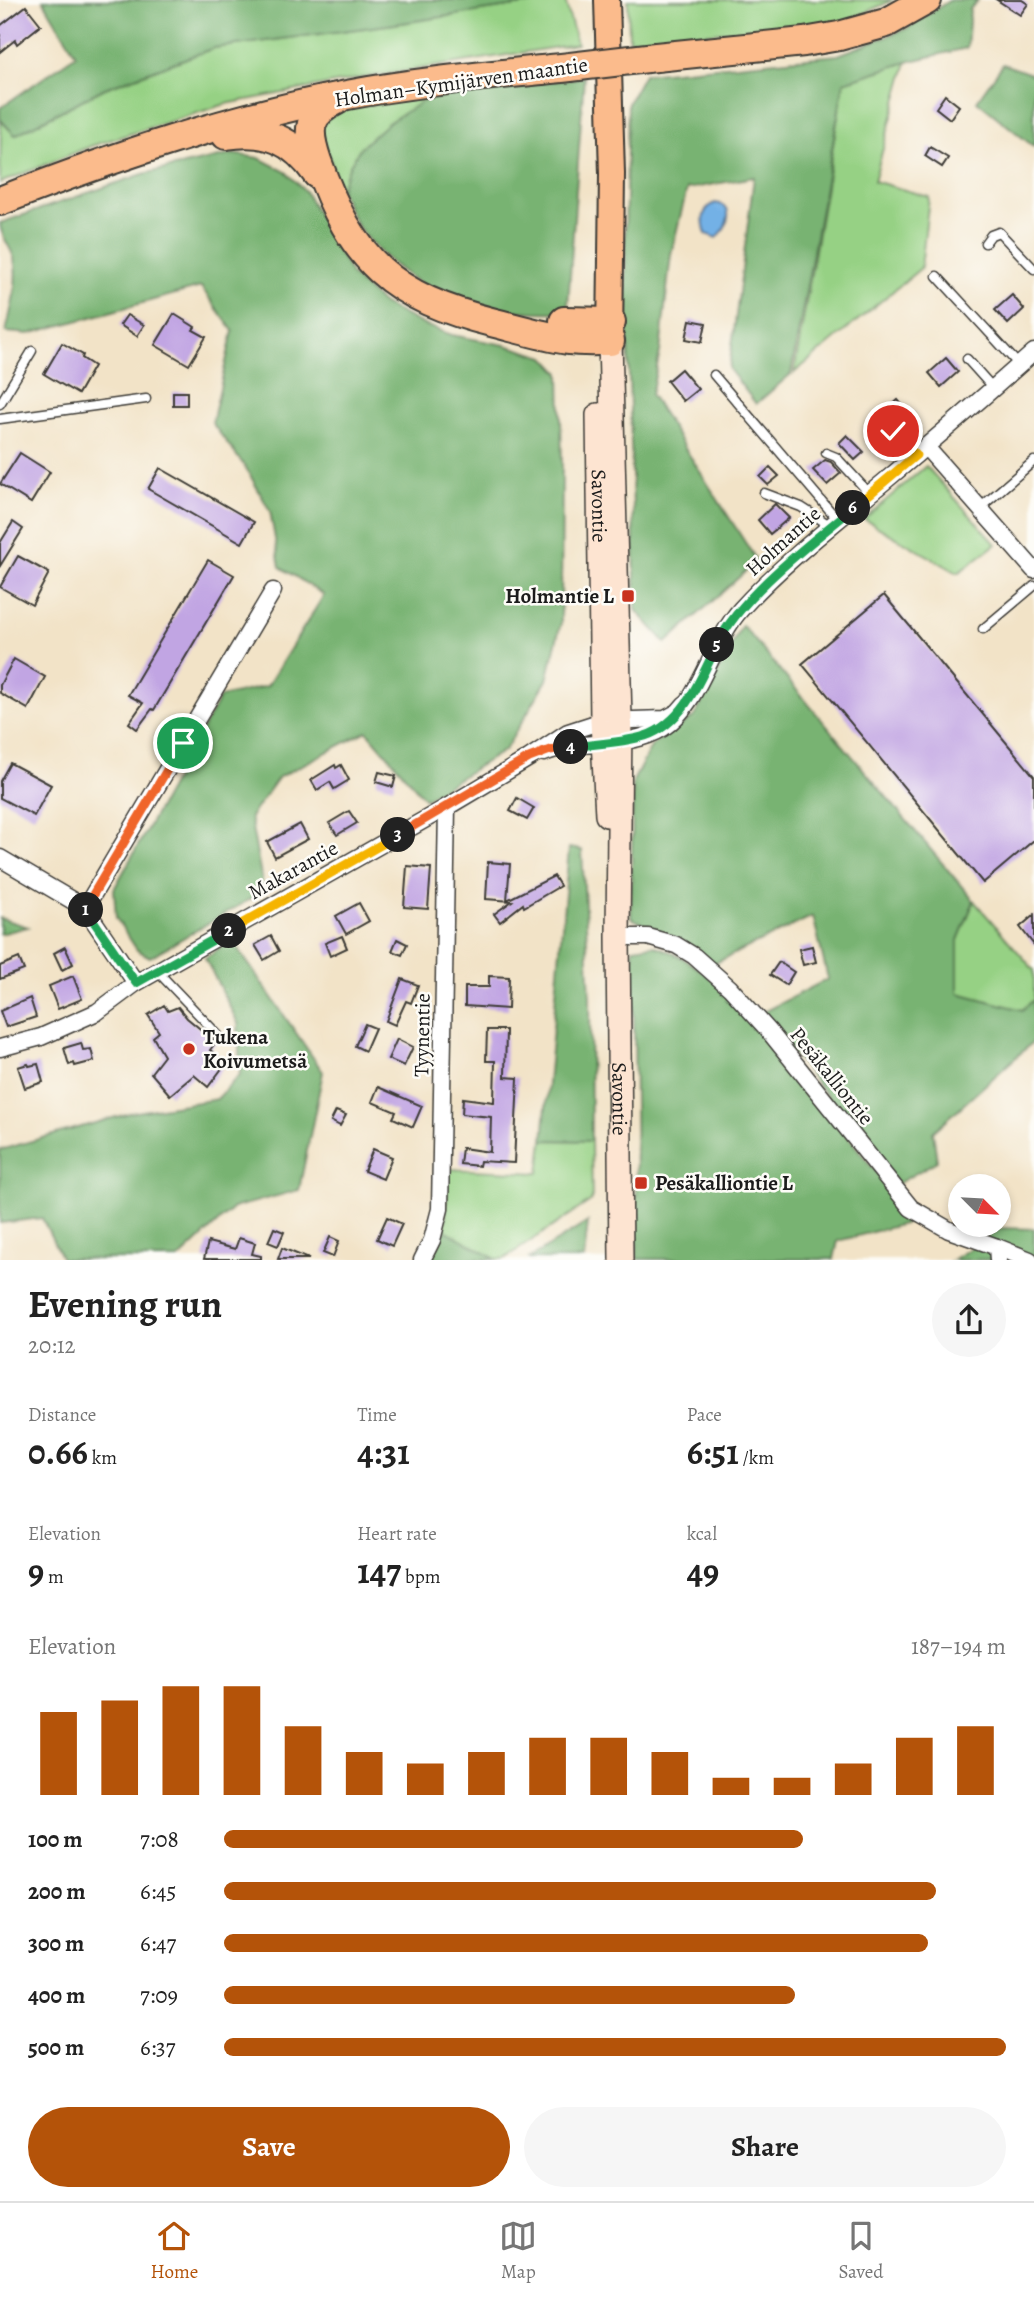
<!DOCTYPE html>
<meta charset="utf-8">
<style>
body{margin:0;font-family:Alegreya,serif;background:#f6f6f6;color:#222;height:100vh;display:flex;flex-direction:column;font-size:26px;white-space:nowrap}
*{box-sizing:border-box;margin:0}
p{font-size:23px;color:#767676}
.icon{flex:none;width:38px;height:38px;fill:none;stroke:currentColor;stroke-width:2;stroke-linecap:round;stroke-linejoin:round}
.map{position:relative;height:1260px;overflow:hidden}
.sheet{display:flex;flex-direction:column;background:#fff;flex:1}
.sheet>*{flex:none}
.needle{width:46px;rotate:114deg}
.controls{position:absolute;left:948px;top:1174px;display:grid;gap:14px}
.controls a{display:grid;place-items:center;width:63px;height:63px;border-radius:50%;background:#fff;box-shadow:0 4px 10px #0003;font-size:35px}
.pin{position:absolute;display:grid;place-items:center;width:60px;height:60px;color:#fff;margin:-30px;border:4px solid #fff;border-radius:50%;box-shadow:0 2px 7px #0007}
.km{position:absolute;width:35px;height:35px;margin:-18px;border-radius:50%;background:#222;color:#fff;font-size:19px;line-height:35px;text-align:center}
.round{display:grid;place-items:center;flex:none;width:74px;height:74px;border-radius:37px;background:#f6f6f6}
.overview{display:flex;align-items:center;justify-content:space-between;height:119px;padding:0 28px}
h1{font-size:38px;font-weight:600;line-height:52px}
.stats{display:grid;grid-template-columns:repeat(3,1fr);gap:10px;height:119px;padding:7px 28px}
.stats div{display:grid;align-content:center}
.stats b{font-size:35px;font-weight:600}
.stats small{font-size:19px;font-weight:400}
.stats p{font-size:19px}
.chart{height:196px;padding:14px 28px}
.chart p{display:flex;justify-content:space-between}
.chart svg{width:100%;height:126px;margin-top:7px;stroke:#b45309;stroke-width:6}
.cta{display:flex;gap:14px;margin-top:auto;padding:14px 28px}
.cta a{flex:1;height:80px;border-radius:42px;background:#b45309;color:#fff;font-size:28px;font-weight:600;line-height:80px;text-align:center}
.cta a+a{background:#f6f6f6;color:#222}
ul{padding:0 28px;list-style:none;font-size:23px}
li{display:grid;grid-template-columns:112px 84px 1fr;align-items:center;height:52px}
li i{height:18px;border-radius:9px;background:#b45309}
.menu{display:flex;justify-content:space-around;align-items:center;height:98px;border-top:2px solid #e0e0e0;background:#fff;font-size:19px;color:#767676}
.menu a{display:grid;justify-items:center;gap:4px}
.menu .selected{color:#b45309}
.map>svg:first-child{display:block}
.green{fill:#96d184;stroke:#597650;stroke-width:2}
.forest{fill:#78b372;stroke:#4a6847;stroke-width:2}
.water{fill:#73b1e6;stroke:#486681;stroke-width:2}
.building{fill:#c1a5e3}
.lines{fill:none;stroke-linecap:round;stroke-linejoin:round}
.lane-casing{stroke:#3c3a36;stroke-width:11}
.street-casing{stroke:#3c3a36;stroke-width:19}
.secondary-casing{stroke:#3c3a36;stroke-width:26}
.primary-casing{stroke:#3c3a36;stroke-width:28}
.highway-casing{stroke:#3c3a36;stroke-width:32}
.lane{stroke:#fff;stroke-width:8}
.street{stroke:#fff;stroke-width:16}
.secondary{stroke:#fde4d1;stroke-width:23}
.primary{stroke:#fbbb8c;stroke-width:24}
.highway{stroke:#fbbb8c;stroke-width:28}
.highway-bridge-casing{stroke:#3c3a36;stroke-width:32;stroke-linecap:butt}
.highway-bridge{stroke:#fbbb8c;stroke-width:28}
.split-1-casing{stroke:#fff;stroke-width:14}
.split-2-casing{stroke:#fff;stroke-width:14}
.split-3-casing{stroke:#fff;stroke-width:14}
.split-4-casing{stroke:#fff;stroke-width:14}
.split-5-casing{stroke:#fff;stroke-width:14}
.split-6-casing{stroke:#fff;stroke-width:14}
.split-7-casing{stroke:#fff;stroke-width:14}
.split-1{stroke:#f0652b;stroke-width:9}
.split-2{stroke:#22a559;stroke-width:9}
.split-3{stroke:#f5b400;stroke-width:9}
.split-4{stroke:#f0652b;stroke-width:9}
.split-5{stroke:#22a559;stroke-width:9}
.split-6{stroke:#22a559;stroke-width:9}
.split-7{stroke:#f5b400;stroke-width:9}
.poi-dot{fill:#c8321e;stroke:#fdfcf7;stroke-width:2.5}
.labels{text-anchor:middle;stroke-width:5;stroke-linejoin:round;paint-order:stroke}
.street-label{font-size:21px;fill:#1c1c1c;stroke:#fdfcf7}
.poi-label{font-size:21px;font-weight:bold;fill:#1c1c1c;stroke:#fdfcf7;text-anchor:start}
</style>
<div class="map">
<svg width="1034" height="1260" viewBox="0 0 1034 1260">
<rect width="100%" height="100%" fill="#fdfcf7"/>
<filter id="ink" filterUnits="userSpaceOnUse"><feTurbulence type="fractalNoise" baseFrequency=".0143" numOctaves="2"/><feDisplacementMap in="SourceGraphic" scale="14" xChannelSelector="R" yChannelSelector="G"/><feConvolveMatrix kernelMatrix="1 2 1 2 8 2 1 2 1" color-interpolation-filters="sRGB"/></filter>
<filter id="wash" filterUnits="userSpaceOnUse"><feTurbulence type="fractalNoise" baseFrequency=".00686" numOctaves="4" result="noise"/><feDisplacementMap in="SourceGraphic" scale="28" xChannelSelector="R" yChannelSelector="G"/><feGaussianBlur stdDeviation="1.57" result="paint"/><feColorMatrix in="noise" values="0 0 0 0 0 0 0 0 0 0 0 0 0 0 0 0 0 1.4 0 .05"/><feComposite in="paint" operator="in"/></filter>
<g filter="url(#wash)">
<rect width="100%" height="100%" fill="#f2e3c7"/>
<g class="green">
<path d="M556,0H565L577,44L361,78L226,104L91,146L0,183L1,121L15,135L105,88L214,48L395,24Z"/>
<path d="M628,0H893L844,22L629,40Z"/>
<path d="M907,62L874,181L929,197L921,268L794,373L844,82Z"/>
<path d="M432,96L350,165L340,190L319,126L340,109Z"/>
<path d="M926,466L996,544L958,573L864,519Z"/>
<path d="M974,901L1034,970V1000L1022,1010L958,993V940Z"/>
<path d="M543,1140L591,1141L592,1200L504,1259H496L445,1230L449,1169L539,1173Z"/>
</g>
<g class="forest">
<path d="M43,0H556L395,24L214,48L105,88L15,135L0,119V108L76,55Z"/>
<path d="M950,0H978L970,9L967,48L907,62L844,82L791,374L756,404L729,369L754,177L687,189L671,254L660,352L651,395L757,561L666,643L636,610L625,241L628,103L644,74L838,55L908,28Z"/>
<path d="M1003,64L1034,75V147L977,101Z"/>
<path d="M584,77L568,305L563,312C479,315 412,297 359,228C351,217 346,202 340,190L350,165L360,148L389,122L432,96Z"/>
<path d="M233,154L259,158L286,172L305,191L352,276L383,304L424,325L452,335L505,345L545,357L560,373L562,462L561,623L547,680L505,750L425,799L367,731L279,777L250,817L264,891L150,957L137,950L116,918L114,889L220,697L267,686L324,595L280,567L270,511L246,468L212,423L233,331L201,287L29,334L6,332C11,309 19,282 14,259C11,246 0,237 0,223L143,174Z"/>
<path d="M742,625L974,901L958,940V993L1022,1010L1034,1000V1041L933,1132L937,1161L897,1184L761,1013L828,979L813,916L711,965L691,947L631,918L633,781L652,745L695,716Z"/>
<path d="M569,848L582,850L590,996L591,1141L543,1140Z"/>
<path d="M0,918L28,927L0,934Z"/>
<path d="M232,940L323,1072L299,1190L233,1208L179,1259H62L42,1218L0,1223V1150L130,1113L217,1099L240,1074L238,1023L205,958Z"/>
<path d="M653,945C719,965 776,1047 818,1100C851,1140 883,1180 915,1221L838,1241L834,1259H637L633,948Z"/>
<path d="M588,1222L584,1259H528L530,1258Z"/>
<path d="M1002,1228L1034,1229V1259L952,1260Z"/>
<path d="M445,1230L496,1259L430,1260Z"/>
</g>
<path class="water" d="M715,203C737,206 727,227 717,238L706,234C702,221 701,209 715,203Z"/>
<g id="blocks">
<g class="building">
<path d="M997,0H1022L1028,4L1020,15Z"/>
<path d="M26,6L41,25L17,44L15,40L0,52V26Z"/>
<path d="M945,95L959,106L950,119L936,108Z"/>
<path d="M930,147L948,158L942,167L925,156Z"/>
<path d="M1012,295L1024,309L1008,324L995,310Z"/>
<path d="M174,314L195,327L193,330L206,337L189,365L155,345Z"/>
<path d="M127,315L144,325L137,336L120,325Z"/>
<path d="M690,320L706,323L702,342L686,339Z"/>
<path d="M62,343L83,355L82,358L94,366L78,394L44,374Z"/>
<path d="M946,358L958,372L941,387L929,373Z"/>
<path d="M681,369L698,389L683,401L667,381Z"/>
<rect x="173" y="392" width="14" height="13"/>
<path d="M898,400L910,414L896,425H893L883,413Z"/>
<path d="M847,435L864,452L855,460L839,443Z"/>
<path d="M20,453L50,472L31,503L0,484Z"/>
<path d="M825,460L831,462L841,473L827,485L813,470Z"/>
<path d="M770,467L779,476L768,485L760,477Z"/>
<path d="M160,468L254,522L242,543L148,489Z"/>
<path d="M775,504L789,518L770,534L758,520Z"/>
<path d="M13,522L23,529L0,566V543Z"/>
<path d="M18,556L49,573L32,605L0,587Z"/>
<path d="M208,560L234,575L154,710L152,709L137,729L129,723L143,703L128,695Z"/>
<path d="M884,595L1034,776V840L983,883L802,664Z"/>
<path d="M14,659L45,677L28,709L0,693V685Z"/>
<path d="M10,763L51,785L34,816L0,798V781Z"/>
<path d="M335,765L336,768L341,765L349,780L334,789L330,782L317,790L311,780Z"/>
<path d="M379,772L396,776L393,787L376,782Z"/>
<path d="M517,798L534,808L527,820L510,811Z"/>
<path d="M349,811L357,823L337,835L329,823Z"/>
<path d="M300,824L308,839L275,857L267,842Z"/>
<path d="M488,862L510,864L507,900L554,876L560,886L524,907L523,904L500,922L494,914L512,901L486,899Z"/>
<path d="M407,866L431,868L428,909L404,907Z"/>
<path d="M359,903L369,921L346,934L336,916Z"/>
<path d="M1034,915V945L1020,927Z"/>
<path d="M271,936L279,951L264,960L255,945Z"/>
<path d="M342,936L347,948L330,956L325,943Z"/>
<path d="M397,939L407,944L402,955L392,951Z"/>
<path d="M812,946L816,962L803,965L799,949Z"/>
<path d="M65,947L73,964L62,970L54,953Z"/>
<path d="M19,958L24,970L0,979V966Z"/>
<path d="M779,962L794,972L786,985L770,975Z"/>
<path d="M73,976L82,999L58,1009L49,986Z"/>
<path d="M489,976L509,977L508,1009L465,1006V987H489Z"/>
<path d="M402,979L418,985L411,1003L406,1001L395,1025L386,1021Z"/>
<path d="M30,998L36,1017L6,1027L0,1011Z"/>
<path d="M164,1005L168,1011L178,1007L187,1018L216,1042L210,1050L226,1063L208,1087L194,1075L170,1095L151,1073L164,1056L153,1037L159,1032L148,1015Z"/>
<path d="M365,1024L375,1028L365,1051L355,1046Z"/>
<path d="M487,1030H506L505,1077L518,1078L514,1163L480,1161L479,1166L460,1164L462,1148L490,1152L491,1117L462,1114L463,1098L494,1102L495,1061H486Z"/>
<path d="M397,1039L413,1047L404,1066L388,1059Z"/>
<path d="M81,1043L83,1050L91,1049L94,1061L75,1066L74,1063L69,1065L64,1048Z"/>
<path d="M28,1064L29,1066L38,1064L43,1082L25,1088L18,1067Z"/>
<path d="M378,1087L422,1106L413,1127L393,1118L396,1112L372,1102Z"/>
<path d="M336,1111L346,1115L340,1126L331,1121Z"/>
<path d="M373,1149L392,1157L383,1179L364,1171Z"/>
<path d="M387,1217L402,1224L392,1246L377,1239Z"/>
<path d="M274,1228L284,1232L278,1246L268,1242Z"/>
<path d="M330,1237L339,1241L333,1257L323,1253Z"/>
<path d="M239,1238L255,1243L252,1254L261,1256V1259H204L208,1242L235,1249Z"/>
<path d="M282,1248L309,1259H278Z"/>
</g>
</g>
</g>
<g filter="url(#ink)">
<use href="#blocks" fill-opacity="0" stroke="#3c3a36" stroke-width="2"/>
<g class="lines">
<defs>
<g id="lane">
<path d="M985,243L991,235L999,232L1034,269"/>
<path d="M937,276L1019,365"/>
<path d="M967,359L993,388"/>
<path d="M714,375L838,520"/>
<path d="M0,404L32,351"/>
<path d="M0,419L146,399"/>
<path d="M893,431L916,455"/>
<path d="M826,453L836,457L870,494"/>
<path d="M764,493L801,507L831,526"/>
<path d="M981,507L1034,461"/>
<path d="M983,629L1034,586"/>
<path d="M157,971L219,1036"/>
</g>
<g id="street">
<path d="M926,447L1034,570"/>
<path d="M544,753C581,738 628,750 663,728C701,703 711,642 741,609C784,562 836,522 885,481C935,439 985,396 1034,352"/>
<path d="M0,858L85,908L136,983"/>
<path d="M85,908L273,591"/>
<path d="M618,937H648L676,945L694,956L730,988L768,1030L911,1208L949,1230L997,1247L998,1260"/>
<path d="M0,1048L41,1037L97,1012L136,983L447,807L529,758L568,732L602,721L665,719L678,712L685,704"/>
<path d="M997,1247L1030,1260"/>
<path d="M422,1260L432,1240L440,1209L447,807"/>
</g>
<g id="secondary">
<path id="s1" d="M610,341L620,719L618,937L621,1260"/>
<path id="s2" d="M598,415L602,721L607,815"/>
</g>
<path id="primary" d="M607,0L612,174L610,341"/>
<g id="highway">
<path d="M656,57L804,42L839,36L886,23L927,0"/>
<path d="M337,100C306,115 307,131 317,161C353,262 391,297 495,323C519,329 543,336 568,340C582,342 596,341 610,341"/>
<path d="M226,135C267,128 293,140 317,174"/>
<path d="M0,201C113,157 228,118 347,95C421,81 496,75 570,67"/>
<path d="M564,321L611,322"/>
</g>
</defs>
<use href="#lane" class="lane-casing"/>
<use href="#street" class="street-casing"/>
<use href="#secondary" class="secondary-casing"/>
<use href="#primary" class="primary-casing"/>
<use href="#highway" class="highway-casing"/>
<use href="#lane" class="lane"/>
<use href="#street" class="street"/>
<use href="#secondary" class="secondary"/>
<use href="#primary" class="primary"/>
<use href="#highway" class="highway"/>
<defs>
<path id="highway-bridge" d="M570,67L656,57"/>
</defs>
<use href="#highway-bridge" class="highway-bridge-casing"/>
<use href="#highway-bridge" class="highway-bridge"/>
</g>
</g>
<g class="lines" filter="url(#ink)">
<defs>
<path id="split-1" d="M86,910L85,908L183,743"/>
<path id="split-2" d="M86,910L136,983L229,931"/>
<path id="split-3" d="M229,931L398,835"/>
<path id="split-4" d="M398,835L529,758L550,750L571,747"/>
<path id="split-5" d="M571,747C595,744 622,743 645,736C684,723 701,678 717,645"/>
<path id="split-6" d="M717,645C739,597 812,542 853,508"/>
<path id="split-7" d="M853,508L916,455L893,431"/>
</defs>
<use href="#split-1" class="split-1-casing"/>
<use href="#split-2" class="split-2-casing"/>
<use href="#split-3" class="split-3-casing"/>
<use href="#split-4" class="split-4-casing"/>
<use href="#split-5" class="split-5-casing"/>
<use href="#split-6" class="split-6-casing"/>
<use href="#split-7" class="split-7-casing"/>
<use href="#split-1" class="split-1"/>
<use href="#split-2" class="split-2"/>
<use href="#split-3" class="split-3"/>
<use href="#split-4" class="split-4"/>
<use href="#split-5" class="split-5"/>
<use href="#split-6" class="split-6"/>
<use href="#split-7" class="split-7"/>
</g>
<g class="poi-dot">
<rect x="621" y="589" width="14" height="14" rx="3.5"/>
<circle cx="189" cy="1049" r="7"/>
<rect x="634" y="1176" width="14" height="14" rx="3.5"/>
</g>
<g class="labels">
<g class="street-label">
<text transform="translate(461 82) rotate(-8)" y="7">Holman–Kymijärven maantie</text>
<text dy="7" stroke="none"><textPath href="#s2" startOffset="91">Savontie</textPath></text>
<text transform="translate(783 541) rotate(-42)" y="7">Holmantie</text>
<text transform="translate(293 870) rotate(-29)" y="7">Makarantie</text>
<text transform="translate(422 1035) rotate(-89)" y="7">Tyynentie</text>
<text transform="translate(832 1076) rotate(51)" y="7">Pesäkalliontie</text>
<text dy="7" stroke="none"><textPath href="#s1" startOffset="758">Savontie</textPath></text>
</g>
<g class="poi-label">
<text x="614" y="603" text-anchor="end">Holmantie L</text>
<text x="203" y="1044">Tukena<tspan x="203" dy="24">Koivumetsä</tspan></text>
<text x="655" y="1190">Pesäkalliontie L</text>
</g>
</g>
</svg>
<div class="controls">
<a><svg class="needle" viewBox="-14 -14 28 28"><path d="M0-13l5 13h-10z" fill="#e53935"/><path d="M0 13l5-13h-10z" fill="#767676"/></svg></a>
</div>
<div class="pin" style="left:183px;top:743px;background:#1e9e55"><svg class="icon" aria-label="arrive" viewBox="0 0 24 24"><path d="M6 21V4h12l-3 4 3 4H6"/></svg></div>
<div class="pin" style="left:893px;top:431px;background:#d93025"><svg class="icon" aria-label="check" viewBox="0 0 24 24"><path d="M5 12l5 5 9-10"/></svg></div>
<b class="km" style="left:86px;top:910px">1</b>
<b class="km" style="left:229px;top:931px">2</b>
<b class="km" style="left:398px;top:835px">3</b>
<b class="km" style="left:571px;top:747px">4</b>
<b class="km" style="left:717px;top:645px">5</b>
<b class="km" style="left:853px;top:508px">6</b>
</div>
<section class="sheet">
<div class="overview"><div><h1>Evening run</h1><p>20:12</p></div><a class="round"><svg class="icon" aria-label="share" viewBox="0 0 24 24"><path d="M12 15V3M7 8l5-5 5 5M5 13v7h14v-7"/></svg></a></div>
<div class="stats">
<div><p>Distance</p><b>0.66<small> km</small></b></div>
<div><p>Time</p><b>4:31</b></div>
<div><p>Pace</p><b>6:51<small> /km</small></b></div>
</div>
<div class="stats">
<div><p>Elevation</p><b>9<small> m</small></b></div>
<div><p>Heart rate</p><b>147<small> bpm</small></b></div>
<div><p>kcal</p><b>49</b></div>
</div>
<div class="chart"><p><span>Elevation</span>187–194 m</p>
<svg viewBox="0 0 160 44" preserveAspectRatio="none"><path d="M5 44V15M15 44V11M25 44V6M35 44V6M45 44V20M55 44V29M65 44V33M75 44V29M85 44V24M95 44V24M105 44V29M115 44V38M125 44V38M135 44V33M145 44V24M155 44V20"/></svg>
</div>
<ul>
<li><b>100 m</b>7:08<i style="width:74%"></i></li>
<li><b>200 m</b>6:45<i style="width:91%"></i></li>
<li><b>300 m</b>6:47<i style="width:90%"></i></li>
<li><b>400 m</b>7:09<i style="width:73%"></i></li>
<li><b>500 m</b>6:37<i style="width:100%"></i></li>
</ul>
<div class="cta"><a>Save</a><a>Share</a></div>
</section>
<nav class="menu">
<a class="selected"><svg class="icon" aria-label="home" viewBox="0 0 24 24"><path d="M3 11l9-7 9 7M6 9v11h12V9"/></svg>Home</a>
<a><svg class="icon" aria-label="map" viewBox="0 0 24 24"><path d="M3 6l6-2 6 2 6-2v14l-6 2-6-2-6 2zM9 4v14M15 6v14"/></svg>Map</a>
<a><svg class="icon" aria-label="saved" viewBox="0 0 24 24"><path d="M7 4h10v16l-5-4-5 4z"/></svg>Saved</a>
</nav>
